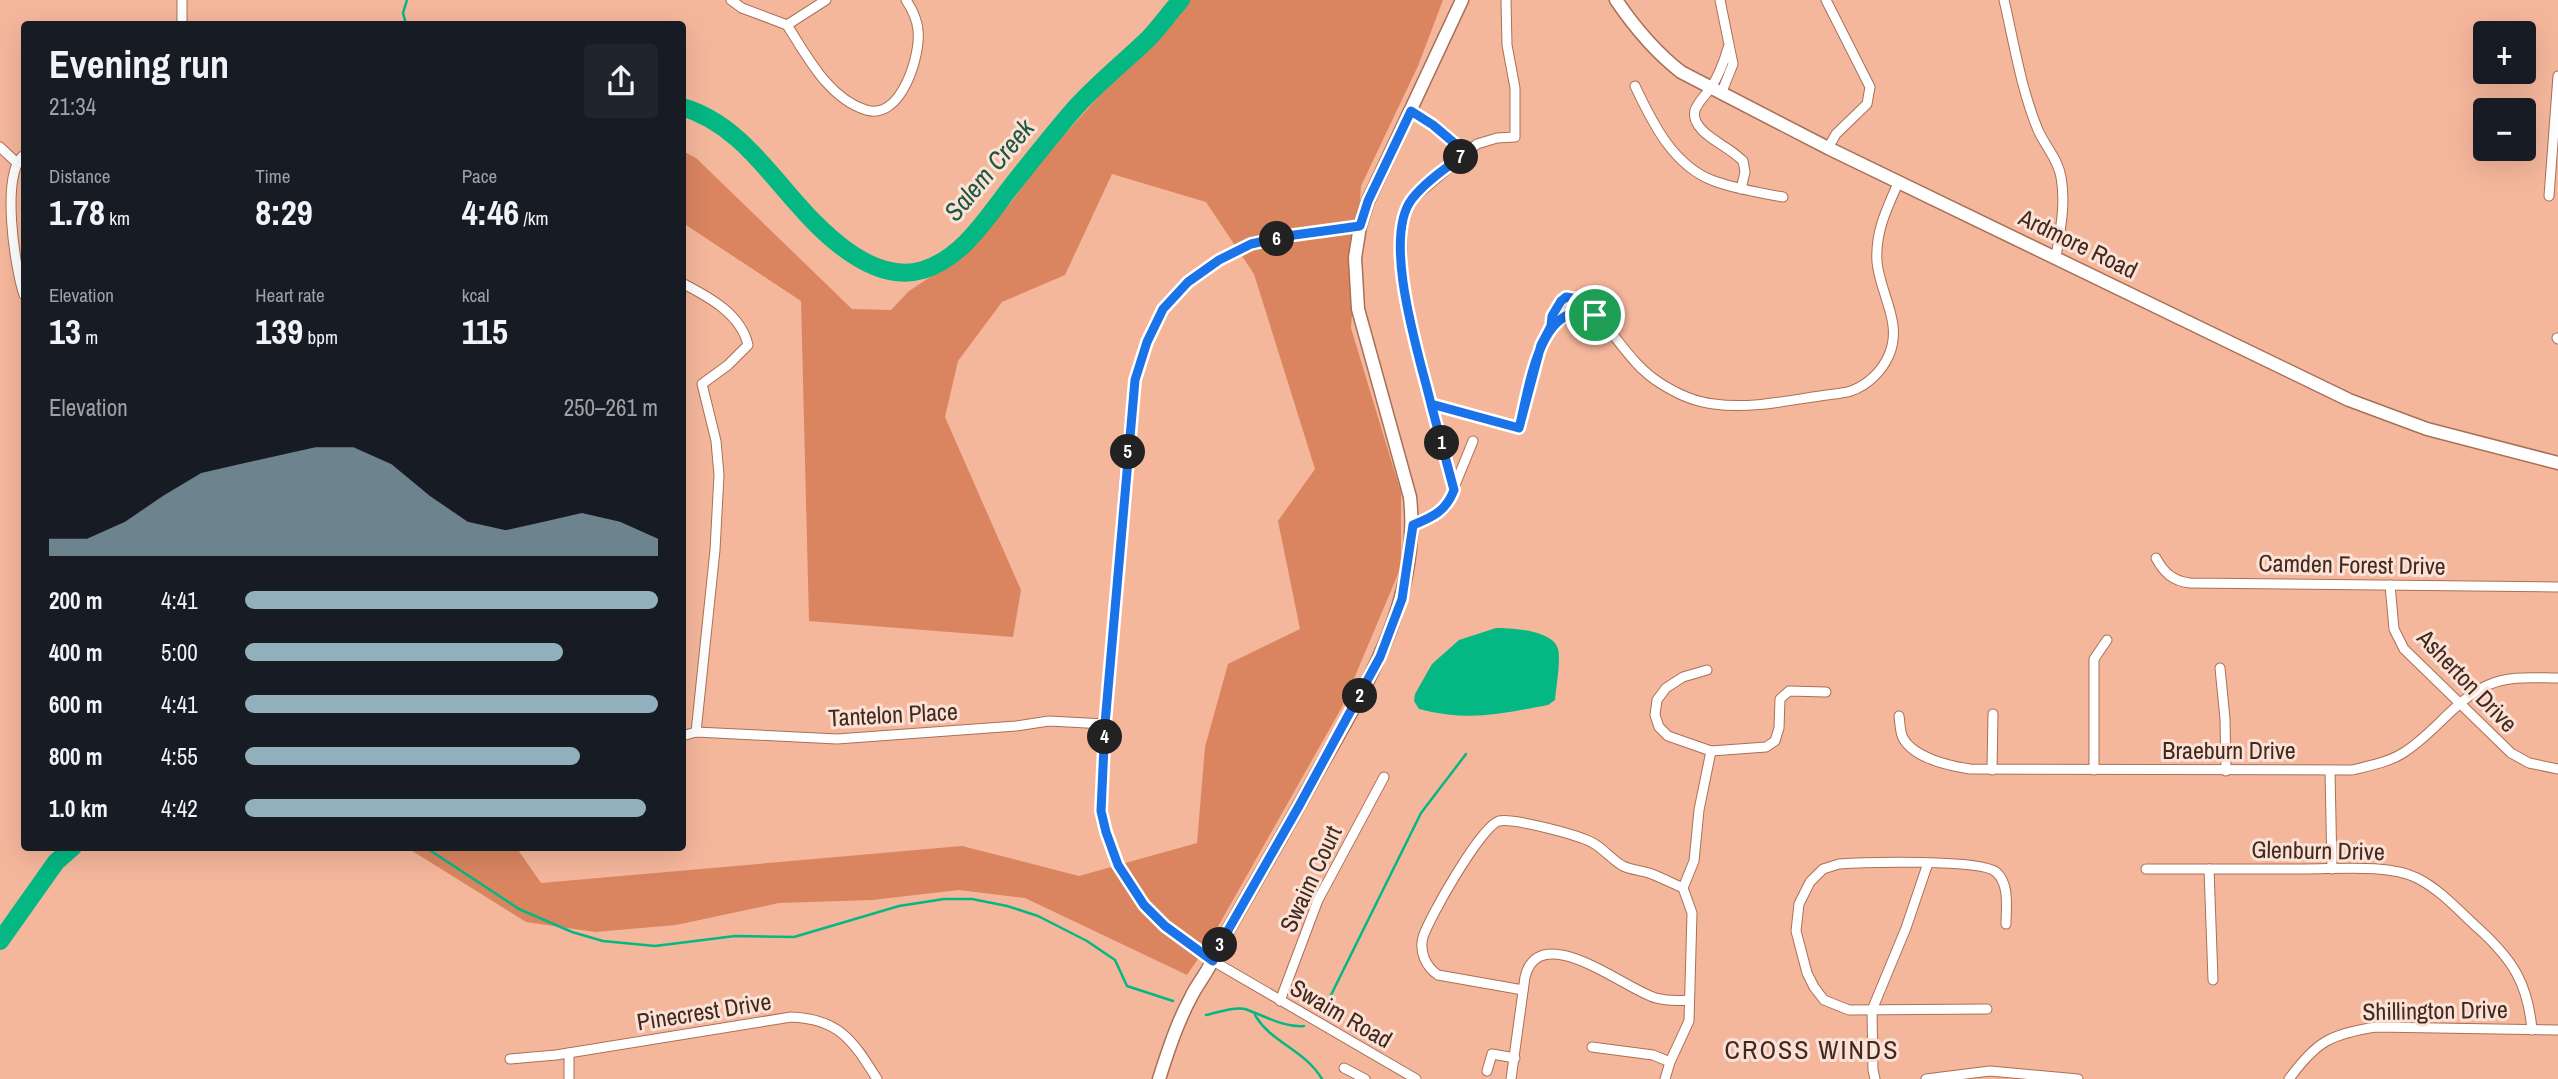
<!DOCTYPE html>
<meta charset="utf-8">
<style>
body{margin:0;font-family:"Archivo Narrow",sans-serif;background:#20242c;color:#f1f3f6;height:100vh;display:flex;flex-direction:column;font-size:26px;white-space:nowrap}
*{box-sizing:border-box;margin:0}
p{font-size:23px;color:#9ea1a6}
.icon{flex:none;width:38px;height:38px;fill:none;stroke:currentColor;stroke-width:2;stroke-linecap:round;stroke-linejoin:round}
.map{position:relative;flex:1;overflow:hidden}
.side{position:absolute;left:21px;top:21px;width:665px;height:830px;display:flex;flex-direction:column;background:#171b24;border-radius:7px;box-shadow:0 7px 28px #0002}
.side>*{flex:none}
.buttons{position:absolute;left:2473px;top:21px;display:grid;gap:14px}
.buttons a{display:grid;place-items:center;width:63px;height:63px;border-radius:7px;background:#171b24;box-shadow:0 7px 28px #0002;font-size:35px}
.pin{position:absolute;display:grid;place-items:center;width:60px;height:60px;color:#fff;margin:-30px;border:4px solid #fff;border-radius:50%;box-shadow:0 2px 7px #0007}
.km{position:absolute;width:35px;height:35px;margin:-18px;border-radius:50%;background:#222;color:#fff;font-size:19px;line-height:35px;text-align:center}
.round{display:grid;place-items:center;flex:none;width:74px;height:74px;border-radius:7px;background:#20242c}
.overview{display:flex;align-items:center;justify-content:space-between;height:119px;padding:0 28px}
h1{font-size:38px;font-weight:800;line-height:52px}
.stats{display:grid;grid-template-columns:repeat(3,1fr);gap:10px;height:119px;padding:7px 28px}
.stats div{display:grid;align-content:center}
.stats b{font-size:35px;font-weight:800}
.stats small{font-size:19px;font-weight:400}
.stats p{font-size:19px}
.chart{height:196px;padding:14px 28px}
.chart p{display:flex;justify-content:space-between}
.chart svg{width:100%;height:126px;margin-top:7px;fill:#92b0bb;opacity:.7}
ul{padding:0 28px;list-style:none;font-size:23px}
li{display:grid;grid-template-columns:112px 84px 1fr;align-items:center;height:52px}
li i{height:18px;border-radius:9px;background:#92b0bb}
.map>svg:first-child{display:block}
.green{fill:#da8560}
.water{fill:#04b783}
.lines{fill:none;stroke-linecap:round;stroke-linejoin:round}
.stream{stroke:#04b783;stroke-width:2.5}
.river{stroke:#04b783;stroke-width:18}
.street-casing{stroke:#a97057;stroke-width:11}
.secondary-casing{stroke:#a97057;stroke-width:15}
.street{stroke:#fff;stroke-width:9}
.secondary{stroke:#fff;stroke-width:12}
.route-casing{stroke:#fff;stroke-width:14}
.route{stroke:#1a73e8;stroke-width:9}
.labels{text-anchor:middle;stroke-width:6;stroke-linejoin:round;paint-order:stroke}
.street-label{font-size:24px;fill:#41291e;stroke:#fbe1d6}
.water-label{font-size:26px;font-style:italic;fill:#1e5741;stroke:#fbe1d6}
.neighbourhood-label{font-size:26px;letter-spacing:2px;fill:#41291e;stroke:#fbe1d6}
</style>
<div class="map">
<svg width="2558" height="1079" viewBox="0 0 2558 1079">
<rect width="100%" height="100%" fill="#f5b79c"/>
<path class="green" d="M1186,0H1443L1418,66L1361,186L1351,328L1401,493V567L1342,707L1207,946L1187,975L1025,898L959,890L872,900L779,903L676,925L595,932L526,922L406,847H516L541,883L962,846L1079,876L1197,843L1205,747L1228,664L1300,629L1278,521L1315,469L1254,274L1206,202L1112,174L1065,275L1002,302L958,361L945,417L1021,590L1013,637L809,621L801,301L683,223V151L696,158L852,309L891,310L909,291L968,252L1012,201L1046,155Z"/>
<path class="water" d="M1496,628C1511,628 1553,630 1558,649C1561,661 1556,687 1555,700L1548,705C1498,714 1471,722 1419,709L1414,701L1415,694L1432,664L1459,640Z"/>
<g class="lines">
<g class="stream">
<path d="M406,24L403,13L407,0"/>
<path d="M425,847L519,909L572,932L603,941L655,946L735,936L794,937L899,906L944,899H972L1007,906L1038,916L1087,941L1115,960L1127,986L1173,1001"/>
<path d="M1318,1009L1329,999L1421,813L1466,754"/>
<path d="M1206,1015C1216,1013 1234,1006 1245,1009C1263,1015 1284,1028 1304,1026"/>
<path d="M1255,1015C1271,1043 1304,1049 1322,1079"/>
</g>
<g class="river">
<path d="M682,107C742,124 775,184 816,224C842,250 883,282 923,270C962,258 986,219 1010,188C1032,160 1054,132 1077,106C1099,82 1124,62 1147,40C1159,28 1169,13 1181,0"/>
<path d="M0,941L56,862L73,847"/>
</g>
<defs>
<g id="street">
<path d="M182,0V24"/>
<path d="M731,0L742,8L787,25L826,0"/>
<path d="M1720,0L1733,64L1721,94"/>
<path d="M1826,0L1870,87L1867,104L1836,134L1828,148"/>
<path d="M2004,0C2014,43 2021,89 2038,130C2045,146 2058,159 2061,177C2066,205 2060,231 2056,257"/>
<path d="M787,25C807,56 828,98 866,110C901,121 921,55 918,30C917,19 912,9 906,0"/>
<path d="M1728,48C1724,62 1718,77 1710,89C1699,103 1685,113 1703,131C1714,142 1730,148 1743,161L1745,172L1741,189"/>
<path d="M1635,86C1652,122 1673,166 1714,181C1736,189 1760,193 1783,197"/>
<path d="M1411,111L1433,125L1466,153"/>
<path d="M0,147L16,162"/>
<path d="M24,155C0,172 15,269 24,295"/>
<path d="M2549,196L2558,76"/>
<path d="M1360,226L1287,236L1251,244L1219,260L1188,282L1163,309L1147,342L1135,380L1128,440L1105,724L1102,811L1106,833L1118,865L1144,905L1165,926L1213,961L1416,1079"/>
<path d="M682,283C709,297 741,314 748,345L728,365L702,384L716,441L719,475L715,550L696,732"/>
<path d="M1551,326C1565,317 1575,308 1593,315"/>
<path d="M2557,338L2558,339"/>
<path d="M1431,404L1519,428C1526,401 1531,371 1541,345C1543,339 1549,333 1551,326C1554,317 1554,304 1564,299C1568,296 1575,297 1579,300C1610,321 1626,362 1660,383C1677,394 1695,402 1714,404C1749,409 1786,401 1820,396C1830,394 1842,394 1851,391C1868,385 1882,371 1889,355C1903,323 1880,294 1877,262C1875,232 1887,208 1899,181"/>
<path d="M1454,490L1402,285V225L1405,212L1412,199L1477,144L1497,138L1515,137V88L1507,45L1506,0"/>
<path d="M1413,525L1439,513L1446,507L1473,441"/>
<path d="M2156,558C2164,573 2173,581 2190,583L2558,587"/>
<path d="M2390,585L2394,629L2404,649L2511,753L2529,763L2558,769"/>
<path d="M2220,668L2225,719L2226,771"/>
<path d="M1707,670L1683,677L1666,688L1657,700L1655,715L1659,727L1668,736L1711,751L1766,747L1775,741L1779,728L1780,699L1789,691L1826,692"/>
<path d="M1899,716C1900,722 1900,733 1903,738C1914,758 1950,766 1970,769L2352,770C2369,766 2389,762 2403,753C2434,734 2455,700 2488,685C2510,675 2535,678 2558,678"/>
<path d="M682,736L696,732L837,739L1016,726L1049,721L1105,724"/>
<path d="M1992,770L1993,714"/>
<path d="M2094,770V659L2107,640"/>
<path d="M2330,771L2332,869"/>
<path d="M2146,869C2200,869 2253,869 2306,869C2338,869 2389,864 2417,878C2441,890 2460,912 2479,929C2513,960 2528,984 2532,1030"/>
<path d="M2209,869L2213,980"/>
<path d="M1683,888L1694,861L1699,810L1711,751"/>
<path d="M1523,990L1438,975C1426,967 1419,952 1423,937C1429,918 1481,826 1499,821C1514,818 1579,835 1593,843C1604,849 1612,860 1623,866C1631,870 1640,870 1649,873C1660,877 1672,883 1683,888L1692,913L1689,1021L1670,1062L1665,1079"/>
<path d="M1280,1001L1318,900L1384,777"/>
<path d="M1987,1009L1849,1010L1824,1000L1814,987L1807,973L1796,931L1799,904L1810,882L1823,869L1839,864C1864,862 1981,859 1996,872C2010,884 2006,908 2006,924"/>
<path d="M1592,1047L1653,1055L1670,1062"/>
<path d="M569,1053V1079"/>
<path d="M510,1059L556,1055L791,1017C840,1019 853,1041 877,1079"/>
<path d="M1344,1068L1365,1079"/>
<path d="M1487,1071L1492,1054L1515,1058"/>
<path d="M1511,1079L1525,977C1540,918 1626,990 1656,998C1667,1001 1678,1001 1689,1000"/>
<path d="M1875,1079L1873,1070L1872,1010L1906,928L1928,863"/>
<path d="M1926,1079L1990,1071L2078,1079"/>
<path d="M2289,1079C2316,1042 2330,1034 2376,1027L2558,1030"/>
</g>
<g id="secondary">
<path d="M1616,0C1635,28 1654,51 1681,72L1828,148L2349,400L2427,429L2558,463"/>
<path d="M1159,1079C1168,1051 1177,1023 1191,997C1198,982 1211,969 1215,953C1249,893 1284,834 1317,773C1365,688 1421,600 1410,497L1358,309L1355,258L1360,226L1368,201L1462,0"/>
</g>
</defs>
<use href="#street" class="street-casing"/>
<use href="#secondary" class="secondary-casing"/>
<use href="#street" class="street"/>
<use href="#secondary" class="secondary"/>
</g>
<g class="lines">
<defs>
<path id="route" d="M1595,315C1539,295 1529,391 1519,428L1431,404L1454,490C1446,511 1433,517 1413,525L1402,599L1380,657L1299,806L1215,953L1213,961L1165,926L1144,905L1118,865L1106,832L1101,811L1105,724L1135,380L1147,342L1163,309L1188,282L1219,260L1251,244L1287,236L1360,226L1368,201L1411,111L1433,125L1466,153C1448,167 1426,181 1412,199C1381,239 1420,358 1431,404L1519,428L1541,345L1551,326L1552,316L1561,301L1566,297L1578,299L1595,315"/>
</defs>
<use href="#route" class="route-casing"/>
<use href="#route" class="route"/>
</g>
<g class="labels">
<g class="street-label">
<text transform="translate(2078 244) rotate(26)" y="8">Ardmore Road</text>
<text transform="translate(2352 565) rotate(1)" y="8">Camden Forest Drive</text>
<text transform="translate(2467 681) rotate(46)" y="8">Asherton Drive</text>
<text transform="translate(893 715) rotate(-3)" y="8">Tantelon Place</text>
<text x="2229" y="759">Braeburn Drive</text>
<text transform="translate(2318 851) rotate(1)" y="8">Glenburn Drive</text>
<text transform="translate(1311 879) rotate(-65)" y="8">Swaim Court</text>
<text transform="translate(2435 1011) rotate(-1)" y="8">Shillington Drive</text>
<text transform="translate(704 1012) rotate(-9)" y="8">Pinecrest Drive</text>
<text transform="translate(1341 1014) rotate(30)" y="8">Swaim Road</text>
</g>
<g class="water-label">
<text transform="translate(989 170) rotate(-50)" y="9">Salem Creek</text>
</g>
<g class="neighbourhood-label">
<text x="1812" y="1059">CROSS WINDS</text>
</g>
</g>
</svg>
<div class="buttons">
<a>+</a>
<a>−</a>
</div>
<div class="pin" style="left:1595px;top:315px;background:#1e9e55"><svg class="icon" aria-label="arrive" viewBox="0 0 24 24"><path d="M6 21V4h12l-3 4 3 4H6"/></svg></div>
<b class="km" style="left:1442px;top:443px">1</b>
<b class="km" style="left:1360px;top:696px">2</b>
<b class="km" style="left:1220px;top:945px">3</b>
<b class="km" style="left:1105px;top:737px">4</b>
<b class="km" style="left:1128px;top:452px">5</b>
<b class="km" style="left:1277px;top:239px">6</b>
<b class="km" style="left:1461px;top:157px">7</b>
<section class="side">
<div class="overview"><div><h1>Evening run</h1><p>21:34</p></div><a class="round"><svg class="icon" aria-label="share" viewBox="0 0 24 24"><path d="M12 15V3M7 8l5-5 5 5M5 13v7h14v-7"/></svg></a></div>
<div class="stats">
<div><p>Distance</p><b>1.78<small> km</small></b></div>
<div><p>Time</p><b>8:29</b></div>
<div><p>Pace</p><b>4:46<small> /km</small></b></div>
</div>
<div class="stats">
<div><p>Elevation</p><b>13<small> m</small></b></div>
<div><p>Heart rate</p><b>139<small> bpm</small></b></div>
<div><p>kcal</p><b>115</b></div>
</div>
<div class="chart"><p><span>Elevation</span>250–261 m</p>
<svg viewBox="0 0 160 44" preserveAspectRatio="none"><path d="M0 44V38L10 38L20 32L30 23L40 15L50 12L60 9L70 6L80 6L90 12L100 23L110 32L120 35L130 32L140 29L150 32L160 38V44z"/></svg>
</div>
<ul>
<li><b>200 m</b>4:41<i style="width:100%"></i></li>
<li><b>400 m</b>5:00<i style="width:77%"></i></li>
<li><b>600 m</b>4:41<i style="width:100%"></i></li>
<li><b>800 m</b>4:55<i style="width:81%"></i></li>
<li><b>1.0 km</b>4:42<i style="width:97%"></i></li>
</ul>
</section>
</div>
